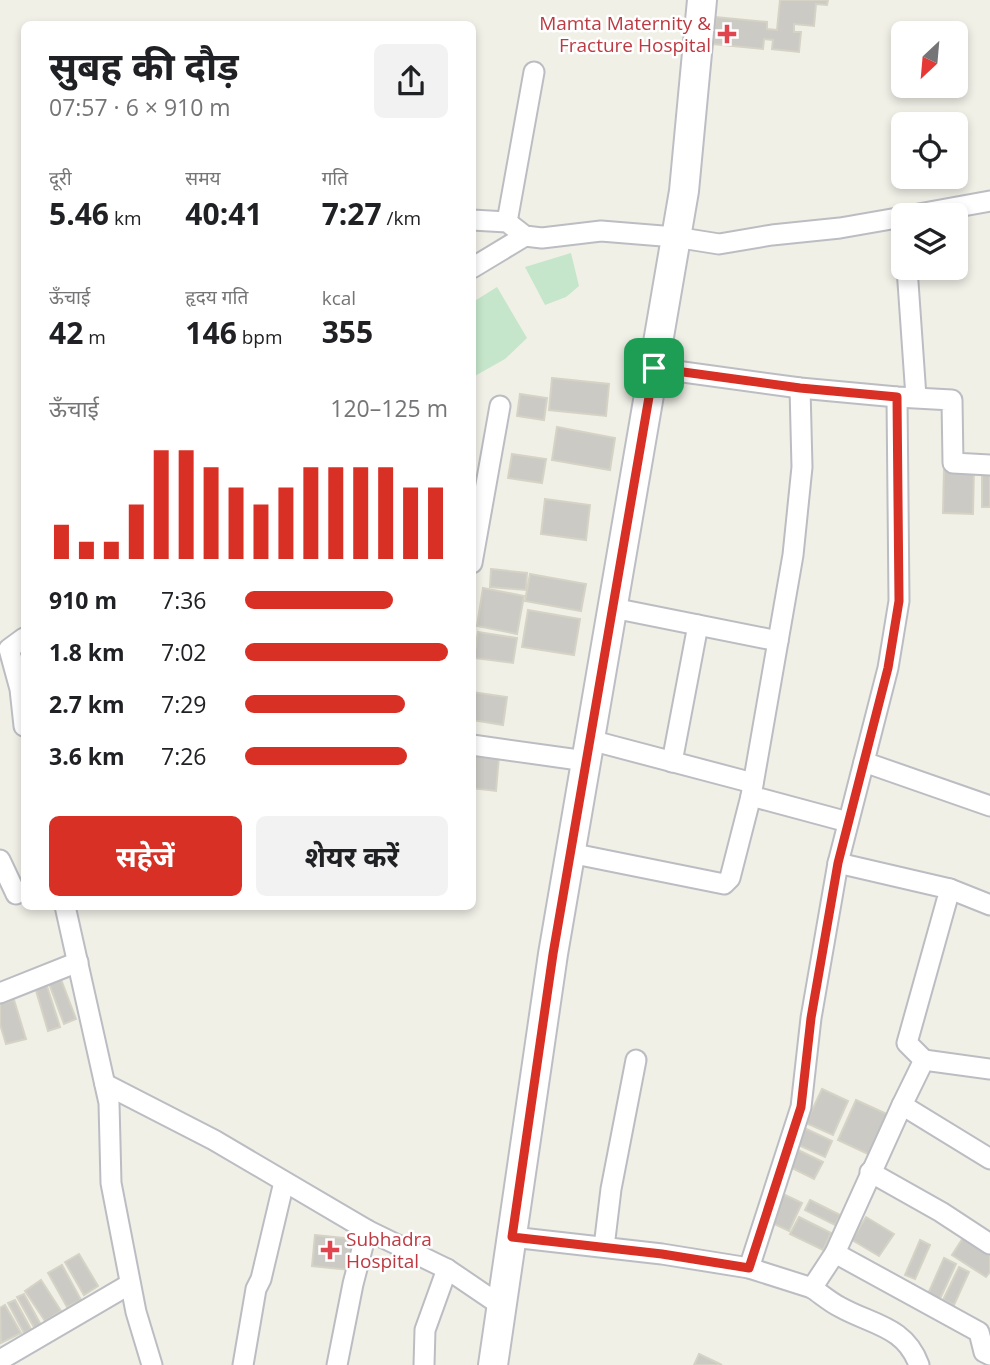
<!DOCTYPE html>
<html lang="hi">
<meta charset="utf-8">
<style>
body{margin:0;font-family:"Open Sans","Noto Sans Devanagari",sans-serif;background:#f2f2f2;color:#202124;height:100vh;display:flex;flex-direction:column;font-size:26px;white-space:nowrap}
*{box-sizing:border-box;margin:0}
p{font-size:23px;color:#757577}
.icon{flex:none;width:38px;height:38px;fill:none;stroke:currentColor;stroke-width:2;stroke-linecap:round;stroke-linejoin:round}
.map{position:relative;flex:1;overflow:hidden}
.drawer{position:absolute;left:21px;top:21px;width:455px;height:889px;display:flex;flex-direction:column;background:#fff;border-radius:10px;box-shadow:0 4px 10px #0003}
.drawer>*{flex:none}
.needle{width:46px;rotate:206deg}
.fabs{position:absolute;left:891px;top:21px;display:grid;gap:14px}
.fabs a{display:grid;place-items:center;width:77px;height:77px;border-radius:10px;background:#fff;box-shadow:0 4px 10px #0003;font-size:35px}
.pin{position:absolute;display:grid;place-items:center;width:60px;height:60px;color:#fff;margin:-30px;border-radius:14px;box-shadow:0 4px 10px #0006}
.round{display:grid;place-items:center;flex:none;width:74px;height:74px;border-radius:10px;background:#f2f2f2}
.summary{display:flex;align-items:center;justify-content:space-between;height:119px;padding:0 28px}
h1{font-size:38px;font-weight:700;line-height:52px}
.figures{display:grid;grid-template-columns:repeat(3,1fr);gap:10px;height:119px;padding:7px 28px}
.figures div{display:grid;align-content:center}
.figures b{font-size:30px;font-weight:700}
.figures small{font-size:19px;font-weight:400}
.figures p{font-size:19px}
.chart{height:196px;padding:14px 28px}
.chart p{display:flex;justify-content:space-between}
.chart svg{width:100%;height:126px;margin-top:7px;stroke:#d93025;stroke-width:6}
.primary-button{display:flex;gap:14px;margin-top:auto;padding:14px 28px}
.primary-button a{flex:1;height:80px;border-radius:10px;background:#d93025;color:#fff;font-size:28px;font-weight:700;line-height:80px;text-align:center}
.primary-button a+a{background:#f2f2f2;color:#202124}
ul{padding:0 28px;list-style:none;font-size:23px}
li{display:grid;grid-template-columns:112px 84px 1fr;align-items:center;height:52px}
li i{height:18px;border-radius:9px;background:#d93025}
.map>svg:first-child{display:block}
.green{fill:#c5e6ca}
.building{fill:#cccac4;stroke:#d5d3c5;stroke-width:2}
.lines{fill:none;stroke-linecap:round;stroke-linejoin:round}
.street-casing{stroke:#bbbdc2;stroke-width:23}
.secondary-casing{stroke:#bcbec4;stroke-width:32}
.street{stroke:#fff;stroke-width:19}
.secondary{stroke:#fff;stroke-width:28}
.route-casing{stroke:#fff;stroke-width:14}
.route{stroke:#d93025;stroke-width:9}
.health-dot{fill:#e0444e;stroke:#fff;stroke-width:2.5}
.labels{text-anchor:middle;stroke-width:5;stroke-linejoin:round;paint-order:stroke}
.health-label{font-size:19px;fill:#be3a42;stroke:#fff;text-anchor:end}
</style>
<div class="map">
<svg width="990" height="1365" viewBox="0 0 990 1365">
<rect width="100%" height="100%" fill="#f0f0e7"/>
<g class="green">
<path d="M571,253L579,286L566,297L545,305L525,267Z"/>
<path d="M497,287L527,338L505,359L473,377V302Z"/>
</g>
<g class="building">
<path d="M780,0H828L827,5L816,4L814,26L794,24V32H801L799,52L772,49L773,40L764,39L763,49L713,44L716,17L767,22V29L777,30Z"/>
<path d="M552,378L609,384L606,416L549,410Z"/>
<path d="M520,394L547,398L544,420L517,416Z"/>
<path d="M557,427L615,438L610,470L552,460Z"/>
<path d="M512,454L546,459L542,483L508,478Z"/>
<path d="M944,467H974L973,514L943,513Z"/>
<path d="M982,468L990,469V507H982Z"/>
<path d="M545,499L590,505L586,540L541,534Z"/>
<path d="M491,569L527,573L526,590L490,587Z"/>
<path d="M530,574L586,584L581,611L525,601Z"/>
<path d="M483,588L524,596L517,634L477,626Z"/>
<path d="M528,610L580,619L574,655L522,647Z"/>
<path d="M478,632L517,638L513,663L474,658Z"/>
<path d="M472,692L507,697L503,725L472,720Z"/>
<path d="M472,752L499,756L496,791L472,788Z"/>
<path d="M59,974L76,1019L64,1024L47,978Z"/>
<path d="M46,983L60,1027L48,1031L35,987Z"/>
<path d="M14,1000L26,1039L6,1044L0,1024V1004Z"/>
<path d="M822,1089L848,1101L833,1135L806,1123Z"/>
<path d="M856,1100L889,1115L870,1155L838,1140Z"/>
<path d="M802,1127L832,1141L825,1157L794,1143Z"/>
<path d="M798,1150L823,1162L814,1179L790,1167Z"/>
<path d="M781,1193L802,1203L789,1231L768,1221Z"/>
<path d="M810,1200L840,1215L835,1225L805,1210Z"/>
<path d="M799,1217L831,1233L823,1250L790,1234Z"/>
<path d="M866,1217L894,1234L879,1256L852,1240Z"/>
<path d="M315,1235L353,1239L350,1270L312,1266Z"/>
<path d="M963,1238L990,1256V1272L986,1277L952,1255Z"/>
<path d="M920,1240L930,1245L915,1279L905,1275Z"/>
<path d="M79,1254L98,1286L84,1295L65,1262Z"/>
<path d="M944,1258L956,1264L940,1299L928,1294Z"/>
<path d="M62,1265L81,1300L67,1307L48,1273Z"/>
<path d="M959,1267L969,1272L954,1305L943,1300Z"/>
<path d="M41,1280L61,1311L45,1321L25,1291Z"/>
<path d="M24,1294L41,1325L35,1329L17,1297Z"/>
<path d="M15,1300L31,1329L24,1333L8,1303Z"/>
<path d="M5,1305L21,1333L1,1343L0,1308Z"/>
<path d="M699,1354L722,1365H694Z"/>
</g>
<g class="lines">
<defs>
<g id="street">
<path d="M913,215L990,201"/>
<path d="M472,220L507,222L525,236L542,238L601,231L675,237L719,244L772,235L840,228L903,217"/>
<path d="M507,222L534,72"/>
<path d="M472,268L525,236"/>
<path d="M907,268L916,397"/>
<path d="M654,368L800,388L897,397L952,400L953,463L990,465"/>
<path d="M472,563L500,406"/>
<path d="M613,608L778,641"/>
<path d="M24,638L9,649L20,689L24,726"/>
<path d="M590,740L753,783"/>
<path d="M472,745L586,761"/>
<path d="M672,762L698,625"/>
<path d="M864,762L990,806"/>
<path d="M751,796L848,822"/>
<path d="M570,853L724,884L730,878L751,796L793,555L802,467L800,388"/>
<path d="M0,860L16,894"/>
<path d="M838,863L950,889L907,1043L924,1060"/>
<path d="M950,889L990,905"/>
<path d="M65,906L109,1103L111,1183L136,1312L152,1365"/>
<path d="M0,993L78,962"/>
<path d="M105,1084L214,1140L367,1230L447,1269L500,1305"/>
<path d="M902,1105L924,1060L990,1069"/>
<path d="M870,1172L941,1212L990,1244"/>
<path d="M512,1237L662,1254L749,1268L812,1288L835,1253L902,1105L990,1159"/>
<path d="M604,1247L611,1189L636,1060"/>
<path d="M835,1253L979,1332L984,1352L990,1355"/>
<path d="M749,1268L801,1107L811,1018L838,863L888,668L899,601L897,397"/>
<path d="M812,1288C821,1294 830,1302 840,1307C872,1325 905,1326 919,1365"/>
<path d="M0,1360L130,1284"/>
<path d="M243,1365L256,1289L261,1279L284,1182"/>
<path d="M337,1365L353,1284L367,1230"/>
<path d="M424,1365L425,1330L447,1269"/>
</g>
<path id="secondary" d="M493,1365L553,954L684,191L702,0"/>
</defs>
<use href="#street" class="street-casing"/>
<use href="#secondary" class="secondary-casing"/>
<use href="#street" class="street"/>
<use href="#secondary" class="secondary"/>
</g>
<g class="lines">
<defs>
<path id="route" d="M654,368L800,388L897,397L899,601L888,668L838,863L811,1018L801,1107L749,1268L662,1254L512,1237L553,954Z"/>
</defs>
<use href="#route" class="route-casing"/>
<use href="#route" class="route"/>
</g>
<g class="health-dot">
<path d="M723.5 23.5h7v7h7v7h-7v7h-7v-7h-7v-7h7z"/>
<path d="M326.5 1239.5h7v7h7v7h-7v7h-7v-7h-7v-7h7z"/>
</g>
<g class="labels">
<g class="health-label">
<text x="711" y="30">Mamta Maternity &amp;<tspan x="711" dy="22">Fracture Hospital</tspan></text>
<text x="346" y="1246" text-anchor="start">Subhadra<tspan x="346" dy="22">Hospital</tspan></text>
</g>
</g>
</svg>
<div class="fabs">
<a><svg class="needle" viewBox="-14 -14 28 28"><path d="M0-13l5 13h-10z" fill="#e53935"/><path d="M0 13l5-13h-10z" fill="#757577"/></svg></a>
<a><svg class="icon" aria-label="locate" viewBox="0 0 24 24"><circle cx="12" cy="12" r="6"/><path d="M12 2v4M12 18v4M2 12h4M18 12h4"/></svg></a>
<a><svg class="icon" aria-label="layers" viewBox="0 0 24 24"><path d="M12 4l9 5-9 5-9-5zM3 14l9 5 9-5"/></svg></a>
</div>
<div class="pin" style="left:654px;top:368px;background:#1e9e55"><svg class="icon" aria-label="arrive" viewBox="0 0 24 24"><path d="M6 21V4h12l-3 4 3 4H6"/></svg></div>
<section class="drawer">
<div class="summary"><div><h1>सुबह की दौड़</h1><p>07:57 · 6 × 910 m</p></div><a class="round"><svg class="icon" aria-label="share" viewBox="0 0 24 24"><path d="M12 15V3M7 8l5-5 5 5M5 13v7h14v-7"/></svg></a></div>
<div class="figures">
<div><p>दूरी</p><b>5.46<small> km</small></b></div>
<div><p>समय</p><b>40:41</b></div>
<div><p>गति</p><b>7:27<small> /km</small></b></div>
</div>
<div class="figures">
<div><p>ऊँचाई</p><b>42<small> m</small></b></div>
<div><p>हृदय गति</p><b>146<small> bpm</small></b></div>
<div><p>kcal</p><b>355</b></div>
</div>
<div class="chart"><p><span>ऊँचाई</span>120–125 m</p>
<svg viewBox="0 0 160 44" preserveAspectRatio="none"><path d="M5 44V32M15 44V38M25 44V38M35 44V25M45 44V6M55 44V6M65 44V12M75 44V19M85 44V25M95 44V19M105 44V12M115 44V12M125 44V12M135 44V12M145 44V19M155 44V19"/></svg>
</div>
<ul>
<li><b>910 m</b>7:36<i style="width:73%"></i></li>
<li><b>1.8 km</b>7:02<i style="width:100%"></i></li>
<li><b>2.7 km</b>7:29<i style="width:79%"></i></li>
<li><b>3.6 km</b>7:26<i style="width:80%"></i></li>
</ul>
<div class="primary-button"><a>सहेजें</a><a>शेयर करें</a></div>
</section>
</div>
